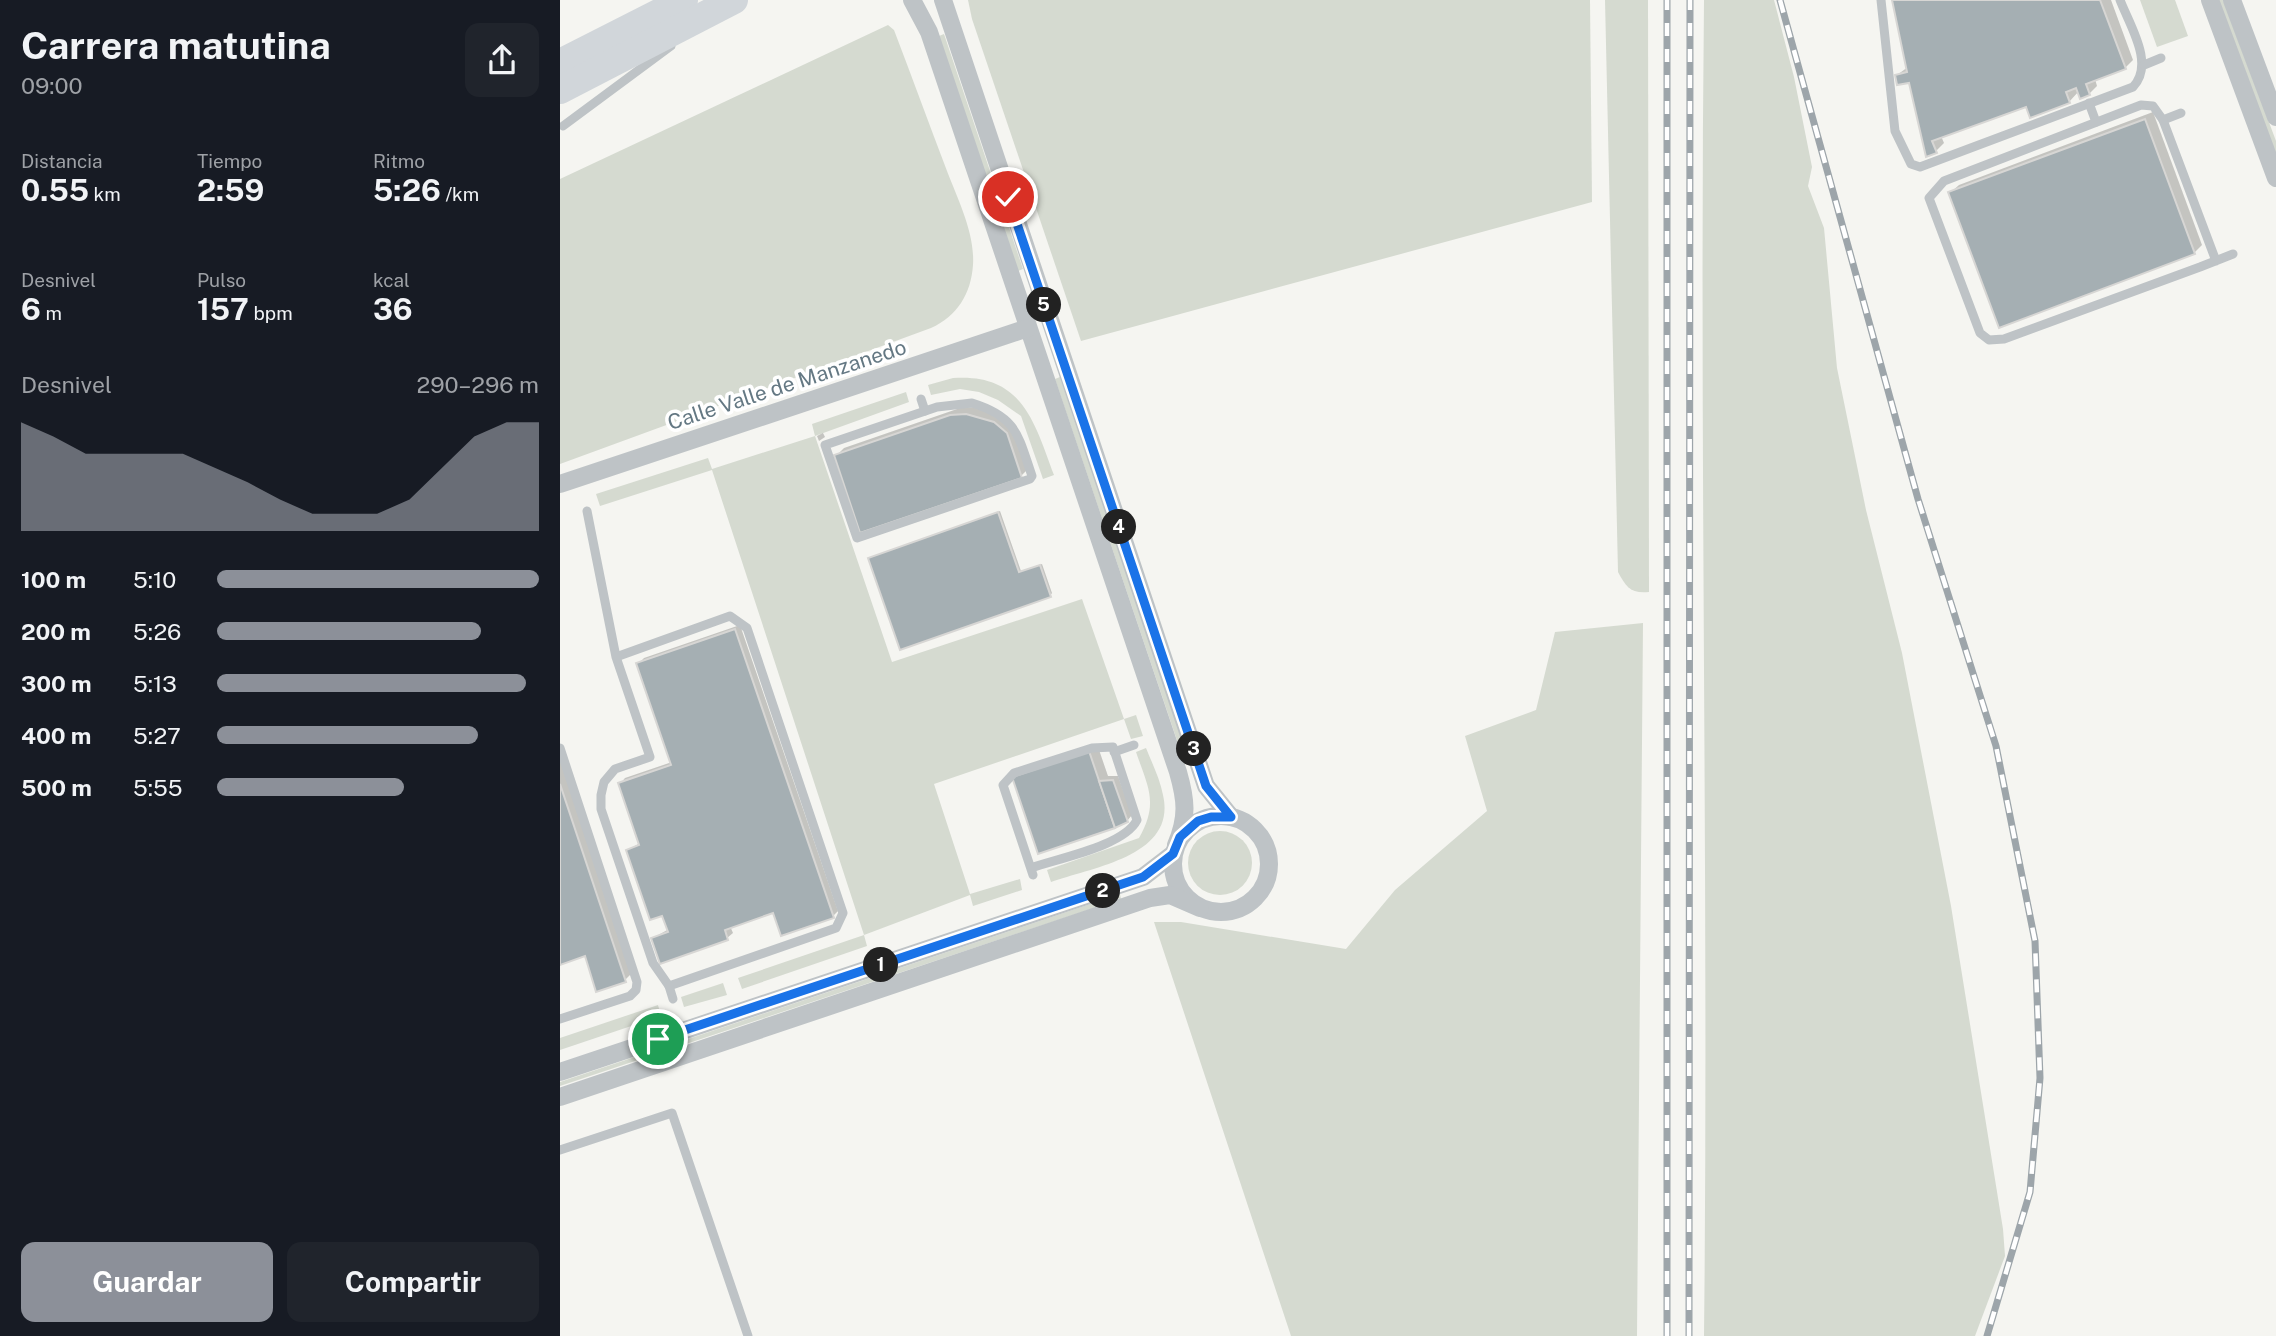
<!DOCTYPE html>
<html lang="es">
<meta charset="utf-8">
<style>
body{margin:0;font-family:"Public Sans",sans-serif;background:#20242c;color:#f1f3f6;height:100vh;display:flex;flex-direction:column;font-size:26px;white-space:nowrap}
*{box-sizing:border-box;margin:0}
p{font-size:23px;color:#9ea1a6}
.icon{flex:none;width:38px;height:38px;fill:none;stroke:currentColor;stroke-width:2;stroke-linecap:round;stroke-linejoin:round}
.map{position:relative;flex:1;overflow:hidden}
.side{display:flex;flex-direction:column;background:#171b24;width:560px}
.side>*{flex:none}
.pin{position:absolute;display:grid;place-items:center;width:60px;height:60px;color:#fff;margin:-30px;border:4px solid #fff;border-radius:50%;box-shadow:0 2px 7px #0007}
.km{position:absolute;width:35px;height:35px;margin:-18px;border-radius:50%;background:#222;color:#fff;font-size:19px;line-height:35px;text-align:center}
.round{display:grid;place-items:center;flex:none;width:74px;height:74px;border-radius:14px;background:#20242c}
.head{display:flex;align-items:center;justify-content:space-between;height:119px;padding:0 21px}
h1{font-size:38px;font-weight:700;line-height:52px}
.metrics{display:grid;grid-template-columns:repeat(3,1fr);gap:10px;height:119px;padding:7px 21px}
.metrics div{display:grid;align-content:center}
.metrics b{font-size:30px;font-weight:700}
.metrics small{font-size:19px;font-weight:400}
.metrics p{font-size:19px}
.chart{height:196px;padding:14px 21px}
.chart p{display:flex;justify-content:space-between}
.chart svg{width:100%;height:126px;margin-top:7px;fill:#8c9099;opacity:.7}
.button{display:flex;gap:14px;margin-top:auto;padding:14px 21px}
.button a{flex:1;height:80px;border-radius:14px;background:#8c9099;color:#fff;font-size:28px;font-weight:700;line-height:80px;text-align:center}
.button a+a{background:#20242c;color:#f1f3f6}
ul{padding:0 21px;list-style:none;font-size:23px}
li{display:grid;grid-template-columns:112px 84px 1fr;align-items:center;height:52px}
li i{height:18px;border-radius:9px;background:#8c9099}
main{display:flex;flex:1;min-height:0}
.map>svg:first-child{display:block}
.green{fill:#d5dad0}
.shadow{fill:#0003}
.building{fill:#a5afb3;stroke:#d7d6d4;stroke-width:2}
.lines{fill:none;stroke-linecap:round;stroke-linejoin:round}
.lane{stroke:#bec3c6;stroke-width:9}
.street{stroke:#bec3c6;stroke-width:18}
.primary{stroke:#d1d6da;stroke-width:28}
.rail-casing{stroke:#9da5aa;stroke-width:7}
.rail{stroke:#fff;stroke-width:4.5;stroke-dasharray:13;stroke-linecap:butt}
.route-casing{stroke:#fff;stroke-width:14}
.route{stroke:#1a73e8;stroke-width:9}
.labels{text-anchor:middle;stroke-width:7;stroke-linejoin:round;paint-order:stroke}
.street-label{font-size:21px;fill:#647883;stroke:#fff}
</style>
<main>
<section class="side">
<div class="head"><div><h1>Carrera matutina</h1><p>09:00</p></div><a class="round"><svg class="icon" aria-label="share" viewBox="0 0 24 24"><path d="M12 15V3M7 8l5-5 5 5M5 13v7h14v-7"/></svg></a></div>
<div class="metrics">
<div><p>Distancia</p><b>0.55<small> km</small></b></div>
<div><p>Tiempo</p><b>2:59</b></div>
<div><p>Ritmo</p><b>5:26<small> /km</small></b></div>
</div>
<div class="metrics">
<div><p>Desnivel</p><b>6<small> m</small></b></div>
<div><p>Pulso</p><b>157<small> bpm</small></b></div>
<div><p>kcal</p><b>36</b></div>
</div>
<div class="chart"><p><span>Desnivel</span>290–296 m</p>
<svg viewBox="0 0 160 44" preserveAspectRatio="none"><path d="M0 44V6L10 11L20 17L30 17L40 17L50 17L60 22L70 27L80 33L90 38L100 38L110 38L120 33L130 22L140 11L150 6L160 6V44z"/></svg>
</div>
<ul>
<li><b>100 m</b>5:10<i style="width:100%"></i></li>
<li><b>200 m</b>5:26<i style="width:82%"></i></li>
<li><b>300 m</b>5:13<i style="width:96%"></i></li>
<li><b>400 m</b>5:27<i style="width:81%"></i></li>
<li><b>500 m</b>5:55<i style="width:58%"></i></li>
</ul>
<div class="button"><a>Guardar</a><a>Compartir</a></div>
</section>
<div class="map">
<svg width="1716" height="1336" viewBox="0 0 1716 1336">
<rect width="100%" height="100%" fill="#f5f5f1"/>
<g class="green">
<path d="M408,0H1030L1032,202L521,341L412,19Z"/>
<path d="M1045,0H1088L1089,592C1071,594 1066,587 1058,572Z"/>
<path d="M1144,0H1214L1234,77L1252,167L1248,186L1264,228L1277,368L1306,510L1342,653L1391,906L1443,1229L1445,1256L1415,1336H1144C1149,891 1139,445 1144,0Z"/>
<path d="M1580,0H1615L1628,36L1597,47Z"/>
<path d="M1658,0H1663L1716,141V155Z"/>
<path d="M328,25L334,30C352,77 369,124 387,171C398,200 415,233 413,265C411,294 397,316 371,328L0,464V179Z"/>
<path d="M384,34L463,269L458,271L379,36Z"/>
<path d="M500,377L630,762L625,764L495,379Z"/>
<path d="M393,378C462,373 474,421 494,475L483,479L461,416L438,400L419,392L400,389L371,395L368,385Z"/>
<path d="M346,392L349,402L255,436L332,662L522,599L564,719L576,715L583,736L571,739L564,719L374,784L410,894L460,879L462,890L413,906L410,895L304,935L307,946L182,989L178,978L304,935L152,470L40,506L36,494L148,458L152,469L255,436L252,424Z"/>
<path d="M1083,623L1077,1336H731L594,922H621L786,949L835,890L927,811L905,736L976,710L995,632Z"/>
<path d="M586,748C592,763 600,779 603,795C617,856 533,867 491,882L487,870L579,838C599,803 588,787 576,752Z"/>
<circle cx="660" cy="863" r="32"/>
<path d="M560,894L561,899L0,1086V1082Z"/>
<path d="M163,983L167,995L124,1007L121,997Z"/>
<path d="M98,1005L101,1016L0,1050V1038Z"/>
</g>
<g class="shadow">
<path d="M1334,0H1551L1573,60L1565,68L1535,79L1537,86L1529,94L1519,91L1509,102L1467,104L1381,136L1384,143L1376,151L1350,81L1337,75L1348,67Z"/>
<path d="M1593,112L1642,245L1634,253L1390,193L1399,185Z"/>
<path d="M415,407L443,414L469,468L461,476L276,456L284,448L400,408Z"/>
<path d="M263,433L265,437L259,441L257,436Z"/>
<path d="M440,511L461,571L482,564L492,593L490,596L310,559Z"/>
<path d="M180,625L278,911L273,916L214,911L170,926L173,933L167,938H93L109,929L68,850L80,843L60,784L65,778L112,762L78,664L84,658Z"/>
<path d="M537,744L548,776H558L572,815L567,821L454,777Z"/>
<path d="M0,753L73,972L65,980L26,954L0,963Z"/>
</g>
<g class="building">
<path d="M1332,0H1540L1566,69L1526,84L1530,95L1520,99L1516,88L1506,92L1510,103L1470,118L1466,107L1372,141L1377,153L1366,157L1349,83L1337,85L1335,75L1347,72Z"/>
<path d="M1585,119L1635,254L1439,328L1388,192Z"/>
<path d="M406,414L434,422L447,433L462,478L300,533L274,455L390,415Z"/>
<path d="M438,512L459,572L480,565L491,597L340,650L308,558Z"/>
<path d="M175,629L274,918L221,936L213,913L165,930L168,940L100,964L91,938L108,932L102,916L90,920L66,850L79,845L58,783L111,765L76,663Z"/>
<path d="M529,751L555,828L478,854L452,777Z"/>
<path d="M553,780L568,822L555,828L539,781Z"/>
<path d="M0,784L66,982L36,992L25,956L0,965Z"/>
</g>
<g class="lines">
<g class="lane">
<path d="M1321,0L1335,131L1351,164L1360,167L1573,87C1595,64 1570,26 1560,0"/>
<path d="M1584,65L1601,58"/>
<path d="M1529,103L1536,122"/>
<path d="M1603,120L1621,113"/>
<path d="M3,126L111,46"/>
<path d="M1656,261L1603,120L1593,106L1581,105L1384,181L1369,198L1420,333L1429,340L1444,339L1640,267L1673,254"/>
<path d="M361,399L365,411"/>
<path d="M412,403C457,417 458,435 472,476L470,479L297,538L265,445L377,407Z"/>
<path d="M27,511L56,657L90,757L55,769L44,782L41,795V809L93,963L109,986L276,928L283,913L187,628L170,616L56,657"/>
<path d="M0,748L77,982L76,990L70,996L0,1019"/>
<path d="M554,752L574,745"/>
<path d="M471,868C499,858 564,846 577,820L553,747L532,748L454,773L443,785L473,875"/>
<path d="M109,986L113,999"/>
<path d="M0,1150L112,1113L188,1336"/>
</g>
<g class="street">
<path d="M352,0L369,32L618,772C626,800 628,817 616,845"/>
<path d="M383,0L646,786L671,817"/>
<path d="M1650,0L1716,178"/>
<path d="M1672,0L1716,117"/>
<path d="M0,484L468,328"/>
<circle cx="661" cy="864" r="48"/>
<path d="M0,1072L562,884L583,877L613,854"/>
<path d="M0,1097L590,898L610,895L640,908"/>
</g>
<g class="primary">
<path d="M0,63L124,0"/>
<path d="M0,90L174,0"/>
</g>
<defs>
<g id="rail">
<path d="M1220,0L1358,499L1436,746L1475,941L1480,1078L1470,1192L1427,1336"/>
<path d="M1107,1336V0"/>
<path d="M1129,1336L1130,0"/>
</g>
</defs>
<use href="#rail" class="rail-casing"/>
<use href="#rail" class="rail"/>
</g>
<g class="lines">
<defs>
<path id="route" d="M98,1039L583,877L613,854L620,837L638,821L651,817H671L646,786L448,197"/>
</defs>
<use href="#route" class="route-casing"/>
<use href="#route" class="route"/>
</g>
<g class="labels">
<g class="street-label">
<text transform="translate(227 385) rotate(-18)" y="7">Calle Valle de Manzanedo</text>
</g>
</g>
</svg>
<div class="pin" style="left:98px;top:1039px;background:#1e9e55"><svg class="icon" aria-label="arrive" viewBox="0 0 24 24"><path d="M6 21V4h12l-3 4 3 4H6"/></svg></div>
<div class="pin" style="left:448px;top:197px;background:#d93025"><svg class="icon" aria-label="check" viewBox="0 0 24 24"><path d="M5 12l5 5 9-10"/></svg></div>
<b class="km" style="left:321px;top:965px">1</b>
<b class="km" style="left:543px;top:891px">2</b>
<b class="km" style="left:634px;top:749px">3</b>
<b class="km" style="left:559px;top:527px">4</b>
<b class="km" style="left:484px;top:305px">5</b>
</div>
</main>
